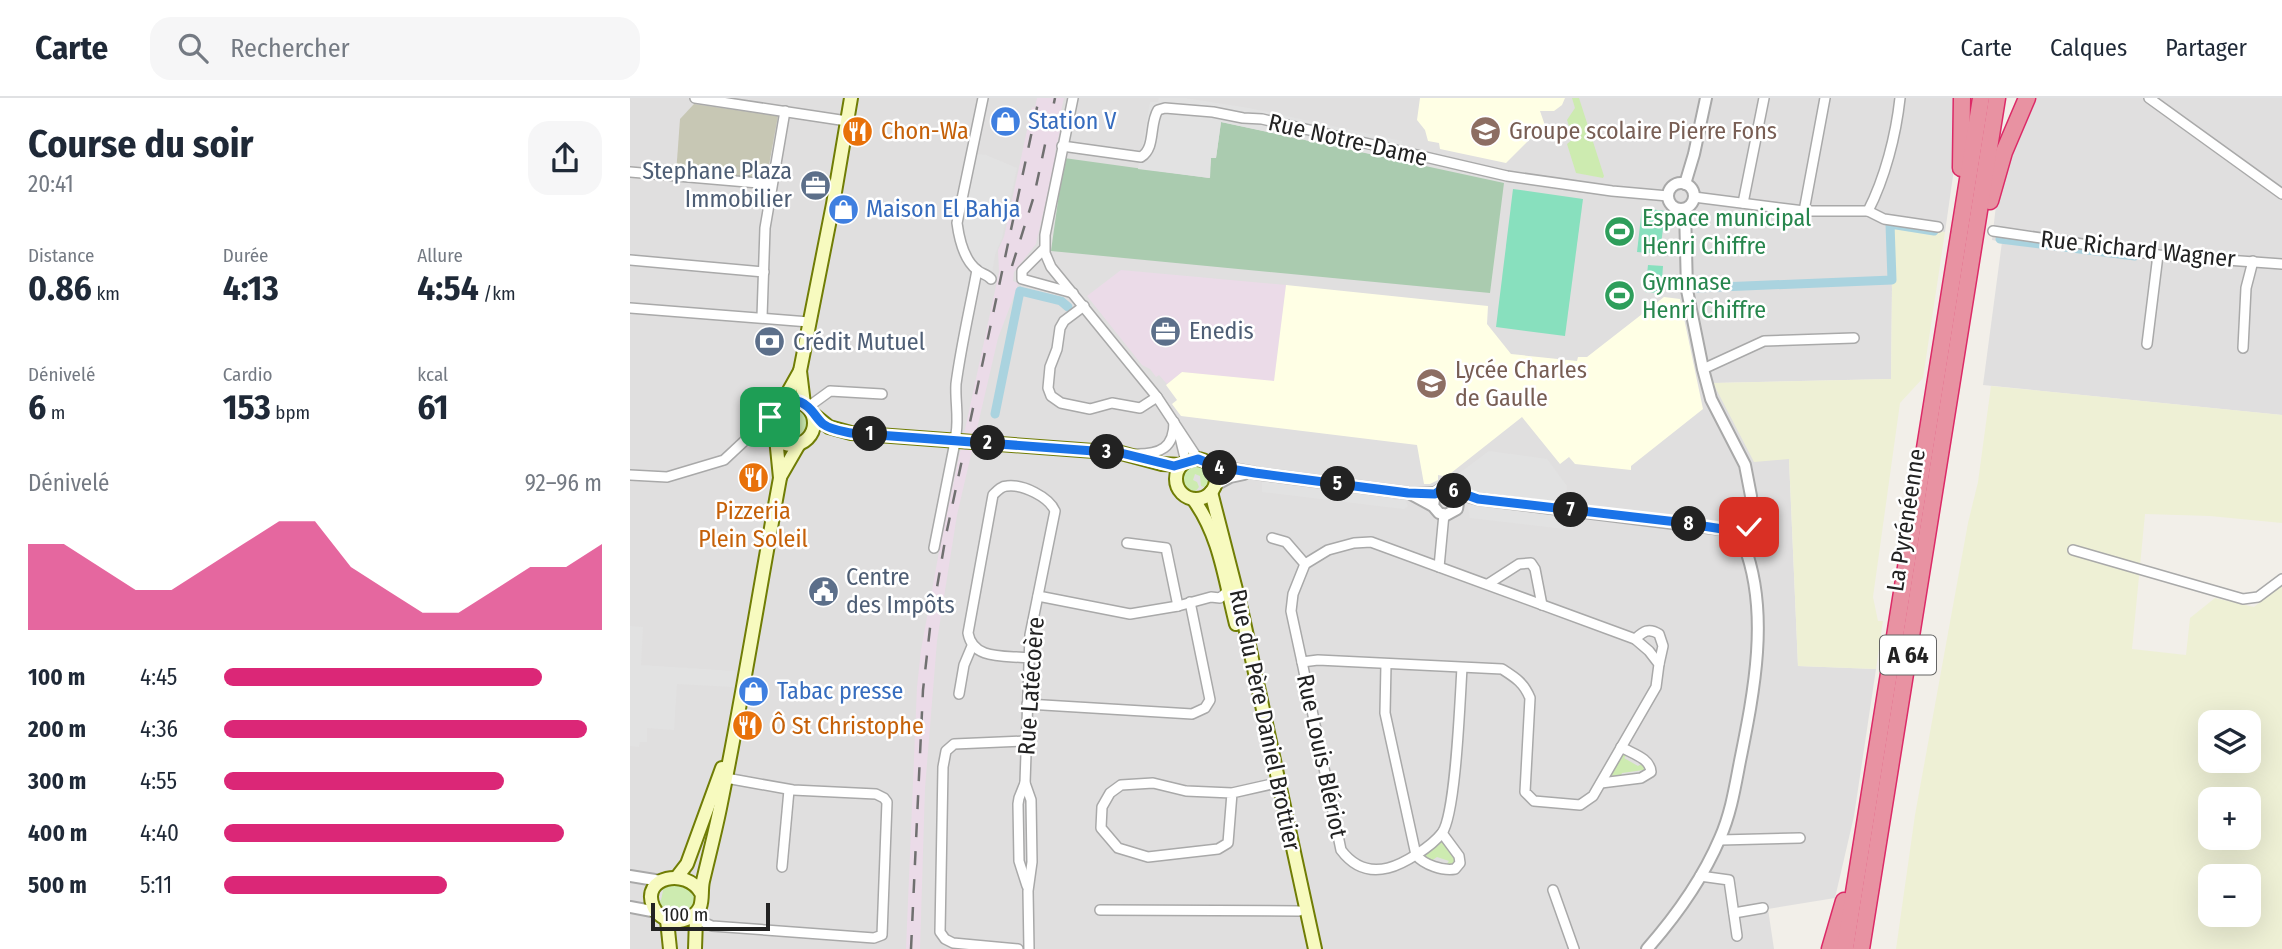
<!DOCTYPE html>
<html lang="fr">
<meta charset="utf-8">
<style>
body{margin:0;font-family:"Fira Sans Condensed",sans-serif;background:#f6f6f7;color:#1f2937;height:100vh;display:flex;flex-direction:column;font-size:26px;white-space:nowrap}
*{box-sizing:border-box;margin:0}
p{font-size:23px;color:#747a83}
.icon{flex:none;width:38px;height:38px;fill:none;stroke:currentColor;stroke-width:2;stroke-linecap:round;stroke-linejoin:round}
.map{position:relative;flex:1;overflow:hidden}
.details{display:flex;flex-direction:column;background:#fff;width:630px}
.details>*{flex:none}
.fabs{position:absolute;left:1568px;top:612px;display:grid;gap:14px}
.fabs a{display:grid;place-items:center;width:63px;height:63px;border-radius:14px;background:#fff;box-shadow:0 7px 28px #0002;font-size:35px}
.scale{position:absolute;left:21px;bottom:18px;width:119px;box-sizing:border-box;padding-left:7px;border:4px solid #222;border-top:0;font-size:19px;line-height:24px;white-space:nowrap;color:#222;-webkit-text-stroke:5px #fff;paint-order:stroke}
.pin{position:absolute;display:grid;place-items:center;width:60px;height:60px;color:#fff;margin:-30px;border-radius:14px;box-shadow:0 4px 10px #0006}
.km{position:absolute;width:35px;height:35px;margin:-18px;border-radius:50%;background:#222;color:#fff;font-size:19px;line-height:35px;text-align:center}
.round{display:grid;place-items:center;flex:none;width:74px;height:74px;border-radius:21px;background:#f6f6f7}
.overview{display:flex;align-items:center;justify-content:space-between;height:119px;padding:0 28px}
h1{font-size:38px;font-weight:700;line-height:52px}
.stats{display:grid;grid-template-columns:repeat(3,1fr);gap:10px;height:119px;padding:7px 28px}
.stats div{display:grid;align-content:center}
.stats b{font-size:35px;font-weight:700}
.stats small{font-size:19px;font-weight:400}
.stats p{font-size:19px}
.chart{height:196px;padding:14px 28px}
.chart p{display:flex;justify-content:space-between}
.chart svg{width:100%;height:126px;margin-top:7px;fill:#db2777;opacity:.7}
ul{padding:0 28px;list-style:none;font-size:23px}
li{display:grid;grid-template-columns:112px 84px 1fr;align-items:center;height:52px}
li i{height:18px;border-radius:9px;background:#db2777}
header{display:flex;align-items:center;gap:42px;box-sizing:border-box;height:98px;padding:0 35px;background:#fff;border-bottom:2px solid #e0e1e3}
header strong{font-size:33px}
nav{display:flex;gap:38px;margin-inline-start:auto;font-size:24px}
.search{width:490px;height:63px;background:#f6f6f7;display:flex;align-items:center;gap:18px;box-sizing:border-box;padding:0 24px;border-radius:21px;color:#747a83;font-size:26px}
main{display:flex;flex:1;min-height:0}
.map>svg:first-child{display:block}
.residential{fill:#e0dfdf}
.industrial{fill:#ebdbe8}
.education{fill:#ffffe5}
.construction{fill:#c7c7b4}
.farmland{fill:#eef0d5;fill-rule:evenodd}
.grass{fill:#cdebb0}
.cemetery{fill:#aacbaf}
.pitch{fill:#88e0be}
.parking{fill:#e2e2e2}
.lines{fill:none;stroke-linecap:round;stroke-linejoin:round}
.canal{stroke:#aad3df;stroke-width:9}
.minor-casing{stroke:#a9a9a9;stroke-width:12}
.tertiary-casing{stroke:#a9a9a9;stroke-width:14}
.secondary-casing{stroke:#707d05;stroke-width:16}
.motorway-casing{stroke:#dc2a67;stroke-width:19}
.minor{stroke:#fff;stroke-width:9}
.tertiary{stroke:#fff;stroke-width:10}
.secondary{stroke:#f7fabf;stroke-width:12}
.motorway{stroke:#e892a2;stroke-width:16}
.rail{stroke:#707070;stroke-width:2.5;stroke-dasharray:14 14;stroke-linecap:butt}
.minor-bridge-casing{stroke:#a9a9a9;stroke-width:12;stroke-linecap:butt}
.minor-bridge{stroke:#fff;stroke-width:9}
.route-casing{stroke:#fff;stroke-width:14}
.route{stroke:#1a73e8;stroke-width:9}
.labels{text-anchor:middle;stroke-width:5;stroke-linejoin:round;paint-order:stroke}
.shield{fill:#fff;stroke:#646464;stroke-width:2}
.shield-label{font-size:23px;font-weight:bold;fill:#222}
.shop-label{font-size:24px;fill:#366cbe;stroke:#fff;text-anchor:start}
.food-label{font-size:24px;fill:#c56008;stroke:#fff;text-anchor:start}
.education-label{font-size:24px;fill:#785e54;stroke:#fff;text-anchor:start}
.street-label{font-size:24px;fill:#222;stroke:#fff}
.service-label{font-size:24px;fill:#4e5e75;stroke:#fff;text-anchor:start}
.leisure-label{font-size:24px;fill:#27864d;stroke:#fff;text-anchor:start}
</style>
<header>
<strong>Carte</strong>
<div class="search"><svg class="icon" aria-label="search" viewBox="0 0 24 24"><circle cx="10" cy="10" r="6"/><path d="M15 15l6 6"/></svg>Rechercher</div>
<nav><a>Carte</a><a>Calques</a><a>Partager</a></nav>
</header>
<main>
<section class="details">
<div class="overview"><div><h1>Course du soir</h1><p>20:41</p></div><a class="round"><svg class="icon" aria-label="share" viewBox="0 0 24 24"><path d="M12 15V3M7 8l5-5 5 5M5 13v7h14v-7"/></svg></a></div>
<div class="stats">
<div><p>Distance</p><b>0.86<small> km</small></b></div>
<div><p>Durée</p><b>4:13</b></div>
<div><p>Allure</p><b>4:54<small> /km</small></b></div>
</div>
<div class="stats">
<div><p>Dénivelé</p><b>6<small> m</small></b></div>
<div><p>Cardio</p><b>153<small> bpm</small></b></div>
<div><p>kcal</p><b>61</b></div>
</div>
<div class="chart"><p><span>Dénivelé</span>92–96 m</p>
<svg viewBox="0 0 160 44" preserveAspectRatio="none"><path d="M0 44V14L10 14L20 22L30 30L40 30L50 22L60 14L70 6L80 6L90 22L100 30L110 38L120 38L130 30L140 22L150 22L160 14V44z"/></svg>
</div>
<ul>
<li><b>100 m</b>4:45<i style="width:84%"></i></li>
<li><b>200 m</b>4:36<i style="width:96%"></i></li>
<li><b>300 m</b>4:55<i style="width:74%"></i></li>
<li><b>400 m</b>4:40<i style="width:90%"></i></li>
<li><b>500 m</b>5:11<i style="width:59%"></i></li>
</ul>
</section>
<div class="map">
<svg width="1652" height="851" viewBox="0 0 1652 851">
<rect width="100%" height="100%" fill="#f2efe9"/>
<g class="residential">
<path d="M0,0H1325L1324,71L1315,134L1259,128L1262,190L1261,281L1084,285L1159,361L1168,568L1246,571L1224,718L1205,800L1138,811L1144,851H0Z"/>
<path d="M1407,0H1652V317L1353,287L1372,144L1362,142L1368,90Z"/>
</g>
<g class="industrial">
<path d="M407,0H434L427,32L430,33L425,54L427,55L406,146L384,174L383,183L388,185L387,190L368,240L327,417L307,543L295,690L290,851H276L287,589L291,552L311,443L369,174L368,152L374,139L402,9L405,10Z"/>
<path d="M491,172L656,187L644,284L552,274L537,286L529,277L526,279L520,271L512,267L457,198Z"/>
</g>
<g class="education">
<path d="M790,0H935L932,7L924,13H910L919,39L904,37L876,65L810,51L809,45L798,43L795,32L787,22Z"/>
<path d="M656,187L858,208L857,226L881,256L947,263L948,259H957L1034,199L1050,201L1073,311L1001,368V372L945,366L939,359L930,366L892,319L821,375L813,378L808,377V382L800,386H794L787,347L551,318L542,306L547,302L536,287L552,274L644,283Z"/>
</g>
<path class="construction" d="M64,6L148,18L137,78L134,85L46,76L50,21Z"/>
<g class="farmland">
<path d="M1259,128L1315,134L1293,280L1270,305L1243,499L1248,523H1253L1246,571L1168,568L1159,361L1124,364L1083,285L1261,281L1262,190Z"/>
<path d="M1361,288L1652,317V425L1580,418L1515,416L1502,551L1556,557L1560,520L1585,500L1624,509L1652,486V851H1266L1285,717L1338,425L1348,384ZM1580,625H1619V663H1580ZM1580,702H1619V740H1580ZM1580,779H1619V817H1580Z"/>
</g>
<g class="grass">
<path d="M942,0H949L974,78L973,80L946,75L937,46L943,41L937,22L945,10Z"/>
<path d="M157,309L170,310L179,320L177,333L167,341L154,340L147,333L150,331L147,317Z"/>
<path d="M570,367L579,374L581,382L577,390L571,388L570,378L565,376L563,382L567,384L569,389L564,395L554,388L553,376L562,368Z"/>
<path d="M992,655L998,656L994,660L1008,668L1013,665L1018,672L1012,677L1013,672L992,675L990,680H983L980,673Z"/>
<path d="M810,742H813L826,760L825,768H815L819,763L807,759L801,763L793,758Z"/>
<path d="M40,785L58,787C65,796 69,804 59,814L43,817L32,811L28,804L31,802L33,793L31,790Z"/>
</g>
<path class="cemetery" d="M591,24L874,85L860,195L421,153L434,60L579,80L581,59L586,60Z"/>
<g class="pitch">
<path d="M883,91L953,101L935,238L866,229Z"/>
<path d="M1012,110L1035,113L1030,156L1007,154Z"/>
<path d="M1018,167L1033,168L1031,195L1015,194Z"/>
</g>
<g class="parking">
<path d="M529,0H555L619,10L772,43L774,63L591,24L586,60H581L580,80L508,71L520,4H528Z"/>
<path d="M340,55L356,57L387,70L372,140L365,157L361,181L337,157L327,125Z"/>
<path d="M859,353L917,361L937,388L935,404L834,392L824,379Z"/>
<path d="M632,382L760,397L765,402H775L778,408L774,411L739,407L632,394Z"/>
<path d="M847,404L945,417L943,432L840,420L838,408Z"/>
<path d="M0,528L13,529L11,567L105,573L104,589L47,586L44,632L17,630V644H10L9,649L0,648Z"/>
</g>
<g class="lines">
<g class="canal">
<path d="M1370,141L1505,158"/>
<path d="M1067,190L1262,182L1260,126L1304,133"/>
<path d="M365,316L390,193L431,203L438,209"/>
</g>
<defs>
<g id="minor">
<path d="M65,0L217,23"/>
<path d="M353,0L327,125C329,140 334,162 347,172C351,176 357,176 361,181"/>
<path d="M443,0L415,137V155L421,169L527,299L568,361"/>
<path d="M1519,0L1652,96"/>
<path d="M432,48L511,59C526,50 519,26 528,12L535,10L583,14L613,20L632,21L877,78L982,93L1038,98"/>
<path d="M0,74L141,86"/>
<path d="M1064,99L1174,113H1238L1254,121L1308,129"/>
<path d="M1113,105L1134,0"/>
<path d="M1174,113L1195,0"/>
<path d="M1238,113C1255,80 1266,37 1270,0"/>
<path d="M1363,133L1528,157L1652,166"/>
<path d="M414,151L392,173V181L443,195"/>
<path d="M0,162L134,174"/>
<path d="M454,208L434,223L430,230L427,251L420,269L418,290L421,298L431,305L460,311L482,305L510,310L527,299"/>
<path d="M0,210L179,224"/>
<path d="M132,219L135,130L155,13"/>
<path d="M1517,246L1528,157"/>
<path d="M1613,250L1616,190L1623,163"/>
<path d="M1073,271L1134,243L1224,240"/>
<path d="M178,309L200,293L252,296"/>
<path d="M326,336C329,319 325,303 326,286C331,248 340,210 347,172"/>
<path d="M121,338L145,339"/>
<path d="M550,339L556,364"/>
<path d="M507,356C530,356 544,350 544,324"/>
<path d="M0,377L37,379L94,362L140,319"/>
<path d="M642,440L656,444L675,466"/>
<path d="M741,444L1005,541L1019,553L1029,566L1026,589L963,698L950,707L904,703L895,694L900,600C894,585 886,580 872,571L688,562L672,564L661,513L663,496L675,466L698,452L724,445Z"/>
<path d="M497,445L536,450L548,508"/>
<path d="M304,450L324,349"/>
<path d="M1443,452L1613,501L1628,499L1652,481"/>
<path d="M809,469L814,416"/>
<path d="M858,486L889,466L901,465L905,471L912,507"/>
<path d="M408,498L500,516L548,508L581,499L590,500L598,493L600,488"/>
<path d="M1005,541C1013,534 1018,529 1029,536L1033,548L1029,566"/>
<path d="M672,564L711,752C723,768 738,775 758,770C774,766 801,749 812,735C826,716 830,600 832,570"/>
<path d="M756,566L755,615L786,757C794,767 813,773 825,771L830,765L829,758L812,735"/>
<path d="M329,596L334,567L342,548"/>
<path d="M397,606L562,616L575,610L580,602L560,504"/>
<path d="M395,685L389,700L388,706L389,763L397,788"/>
<path d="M971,685L1011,680L1021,674C1020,660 1003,656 991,649"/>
<path d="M602,695L598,745L588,751L518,759L488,750L471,730L472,709L480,695L491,687L523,685L556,693L602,695L642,686"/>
<path d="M1090,742L1170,740"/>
<path d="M152,769L159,692"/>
<path d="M1070,778L1099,782L1107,838"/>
<path d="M923,792L944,851"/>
<path d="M470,812L669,813"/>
<path d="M1104,815L1133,810"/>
<path d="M66,821L82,828L244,840L252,837L257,704L254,700L246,696L163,692L96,680"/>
<path d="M388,851L323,845L315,841L310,834L313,669L316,653L324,646L396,643"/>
<path d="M399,851L398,793L402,764L401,702L395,685L400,537L425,413C419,399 393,386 377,388C371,388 367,393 363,397L338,535C343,563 376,557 399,560"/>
</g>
<g id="tertiary">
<circle cx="1051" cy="98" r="13"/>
<path d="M1055,86L1064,56L1076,0"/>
<path d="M1055,111L1057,192L1073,271L1081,301L1115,367L1121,398L1120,412L1113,425"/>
<path d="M581,367L631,376L778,395H805"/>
<path d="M585,387L600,379L614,376"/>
<path d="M825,394L848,401L1099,432"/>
<path d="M781,396L803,408L809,415L816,417L827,411L829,400L823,392L813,390L805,395L803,408"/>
<path d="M1099,432L1106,425H1113L1119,429L1121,439L1114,447"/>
<path d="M1099,432V440L1104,446L1114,447"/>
<path d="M0,778L31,783"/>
<path d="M0,809L27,814"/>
<path d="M1017,851C1046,818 1073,780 1090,740C1101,715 1105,689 1110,663C1124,594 1140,514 1114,447"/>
</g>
<g id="secondary">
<circle cx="162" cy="325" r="22"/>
<path d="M152,305L170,273"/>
<path d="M174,306L170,273L203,106L221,0"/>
<path d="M183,316L199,329L221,335L491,355L532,366L551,367"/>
<circle cx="566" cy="381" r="20"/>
<path d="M150,379L169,346"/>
<path d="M581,394L612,515L685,851"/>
<path d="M563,401C590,437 595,483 606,526"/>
<path d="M47,779L57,766L92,670"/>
<path d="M71,795C56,769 11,779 23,808C26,816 35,822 43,823C54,824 65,819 70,809C73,801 71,792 73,783C79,757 86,731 91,705C113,597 130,488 150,380L146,340"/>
<path d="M63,817L66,821L65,851"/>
<path d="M37,822L40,851"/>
</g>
<g id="motorway">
<path d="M1331,70L1332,0"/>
<path d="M1360,103L1374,54L1397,0"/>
<path d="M1200,851L1214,803"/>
<path d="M1215,851L1351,0"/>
<path d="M1231,851L1367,0"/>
</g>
</defs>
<use href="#minor" class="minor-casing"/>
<use href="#tertiary" class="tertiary-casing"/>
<use href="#secondary" class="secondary-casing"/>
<use href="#motorway" class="motorway-casing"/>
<use href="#minor" class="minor"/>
<use href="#tertiary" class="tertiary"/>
<use href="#secondary" class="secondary"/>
<use href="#motorway" class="motorway"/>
<g class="rail">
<path d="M382,168L404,98L425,0"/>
<path d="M281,851L293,592L300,530L316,437L409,0"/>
</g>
<defs>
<path id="minor-bridge" d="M324,349L326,336"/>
</defs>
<use href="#minor-bridge" class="minor-bridge-casing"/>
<use href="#minor-bridge" class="minor-bridge"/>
</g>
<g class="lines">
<defs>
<path id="route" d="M140,319C147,305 164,296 178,309C184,314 187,321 193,326C201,332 212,333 221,335L491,355L544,368L568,361L588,369L625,375L778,395L805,396L813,390H817L848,401L1047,424L1099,432L1103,427L1110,424L1119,429"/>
</defs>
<use href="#route" class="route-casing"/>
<use href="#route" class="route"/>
</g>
<defs>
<symbol id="shop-disc" viewBox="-11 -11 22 22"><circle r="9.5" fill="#3f7fe0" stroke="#fff"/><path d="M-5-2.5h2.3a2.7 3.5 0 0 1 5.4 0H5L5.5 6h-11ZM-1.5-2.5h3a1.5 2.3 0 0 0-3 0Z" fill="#fff"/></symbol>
<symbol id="restaurant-disc" viewBox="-11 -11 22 22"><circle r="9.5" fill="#e8710a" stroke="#fff"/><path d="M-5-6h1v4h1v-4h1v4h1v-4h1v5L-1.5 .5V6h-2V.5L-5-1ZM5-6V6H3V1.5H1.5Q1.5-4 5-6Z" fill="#fff"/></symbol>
<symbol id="school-disc" viewBox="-11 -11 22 22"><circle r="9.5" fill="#8d6e63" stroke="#fff"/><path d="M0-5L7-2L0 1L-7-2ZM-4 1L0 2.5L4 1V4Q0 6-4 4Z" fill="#fff"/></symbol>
<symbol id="office-disc" viewBox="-11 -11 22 22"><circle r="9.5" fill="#5c6f8a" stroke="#fff"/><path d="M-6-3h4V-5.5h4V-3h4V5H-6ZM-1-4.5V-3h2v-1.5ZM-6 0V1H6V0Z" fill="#fff"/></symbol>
<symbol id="stadium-disc" viewBox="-11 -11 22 22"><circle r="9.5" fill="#2e9e5b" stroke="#fff"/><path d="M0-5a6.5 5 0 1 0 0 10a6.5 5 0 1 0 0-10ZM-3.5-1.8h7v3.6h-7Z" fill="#fff"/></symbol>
<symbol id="bank-disc" viewBox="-11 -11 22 22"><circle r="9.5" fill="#5c6f8a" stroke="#fff"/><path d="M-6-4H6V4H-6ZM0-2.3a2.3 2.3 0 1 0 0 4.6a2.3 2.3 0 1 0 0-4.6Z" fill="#fff"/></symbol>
<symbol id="civic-disc" viewBox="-11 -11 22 22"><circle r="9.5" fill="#5c6f8a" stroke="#fff"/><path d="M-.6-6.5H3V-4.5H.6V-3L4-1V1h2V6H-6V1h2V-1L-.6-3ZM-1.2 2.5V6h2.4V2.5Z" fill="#fff"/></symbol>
</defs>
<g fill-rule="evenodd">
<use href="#shop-disc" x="358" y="6" width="35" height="35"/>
<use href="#restaurant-disc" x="210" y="16" width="35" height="35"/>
<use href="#school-disc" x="838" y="16" width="35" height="35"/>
<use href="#office-disc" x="168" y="70" width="35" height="35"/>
<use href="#shop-disc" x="196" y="94" width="35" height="35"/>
<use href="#stadium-disc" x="972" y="116" width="35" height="35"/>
<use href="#stadium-disc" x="972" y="180" width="35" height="35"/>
<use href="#office-disc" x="518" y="216" width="35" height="35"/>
<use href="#bank-disc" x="122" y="226" width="35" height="35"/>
<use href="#school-disc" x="784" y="268" width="35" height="35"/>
<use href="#restaurant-disc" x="106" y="362" width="35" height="35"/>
<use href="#civic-disc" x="176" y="476" width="35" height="35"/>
<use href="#shop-disc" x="106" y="576" width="35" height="35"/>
<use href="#restaurant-disc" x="100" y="610" width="35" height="35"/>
</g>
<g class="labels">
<rect class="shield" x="1250" y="537.5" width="56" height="39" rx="5"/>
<g class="shield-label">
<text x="1278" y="565">A 64</text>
</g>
<g class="shop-label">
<text x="398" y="31">Station V</text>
<text x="236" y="119">Maison El Bahja</text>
<text x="147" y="601">Tabac presse</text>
</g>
<g class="food-label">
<text x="251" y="41">Chon-Wa</text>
<text x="123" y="421" text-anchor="middle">Pizzeria<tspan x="123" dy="28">Plein Soleil</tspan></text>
<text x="141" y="636">Ô St Christophe</text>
</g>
<g class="education-label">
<text x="879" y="41">Groupe scolaire Pierre Fons</text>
<text x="825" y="280">Lycée Charles<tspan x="825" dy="28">de Gaulle</tspan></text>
</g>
<g class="street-label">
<text transform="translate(718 42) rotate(13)" y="8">Rue Notre-Dame</text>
<text transform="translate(1508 151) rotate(6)" y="8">Rue Richard Wagner</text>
<text transform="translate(1276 422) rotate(-81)" y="8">La Pyrénéenne</text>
<text transform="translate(401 588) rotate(-86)" y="8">Rue Latécoère</text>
<text transform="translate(635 622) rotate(78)" y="8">Rue du Père Daniel Brottier</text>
<text transform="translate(692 658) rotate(78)" y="8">Rue Louis Blériot</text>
</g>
<g class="service-label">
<text x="162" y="81" text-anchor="end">Stephane Plaza<tspan x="162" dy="28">Immobilier</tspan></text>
<text x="559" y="241">Enedis</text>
<text x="163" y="252">Crédit Mutuel</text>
<text x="216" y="487">Centre<tspan x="216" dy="28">des Impôts</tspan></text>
</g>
<g class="leisure-label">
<text x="1012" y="128">Espace municipal<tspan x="1012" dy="28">Henri Chiffre</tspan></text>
<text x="1012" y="192">Gymnase<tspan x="1012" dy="28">Henri Chiffre</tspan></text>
</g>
</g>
</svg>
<div class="fabs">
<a><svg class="icon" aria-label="layers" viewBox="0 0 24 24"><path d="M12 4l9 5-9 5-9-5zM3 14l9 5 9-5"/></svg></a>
<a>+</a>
<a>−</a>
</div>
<div class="scale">100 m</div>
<div class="pin" style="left:140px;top:319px;background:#1e9e55"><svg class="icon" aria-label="arrive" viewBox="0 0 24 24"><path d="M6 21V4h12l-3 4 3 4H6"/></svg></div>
<div class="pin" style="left:1119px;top:429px;background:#d93025"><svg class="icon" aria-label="check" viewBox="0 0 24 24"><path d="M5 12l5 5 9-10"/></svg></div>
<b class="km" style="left:240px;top:336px">1</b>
<b class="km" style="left:358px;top:345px">2</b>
<b class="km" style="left:477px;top:354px">3</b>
<b class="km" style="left:590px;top:370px">4</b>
<b class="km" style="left:708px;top:386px">5</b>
<b class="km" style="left:824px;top:393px">6</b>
<b class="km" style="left:941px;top:412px">7</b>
<b class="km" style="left:1059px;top:426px">8</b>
</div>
</main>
